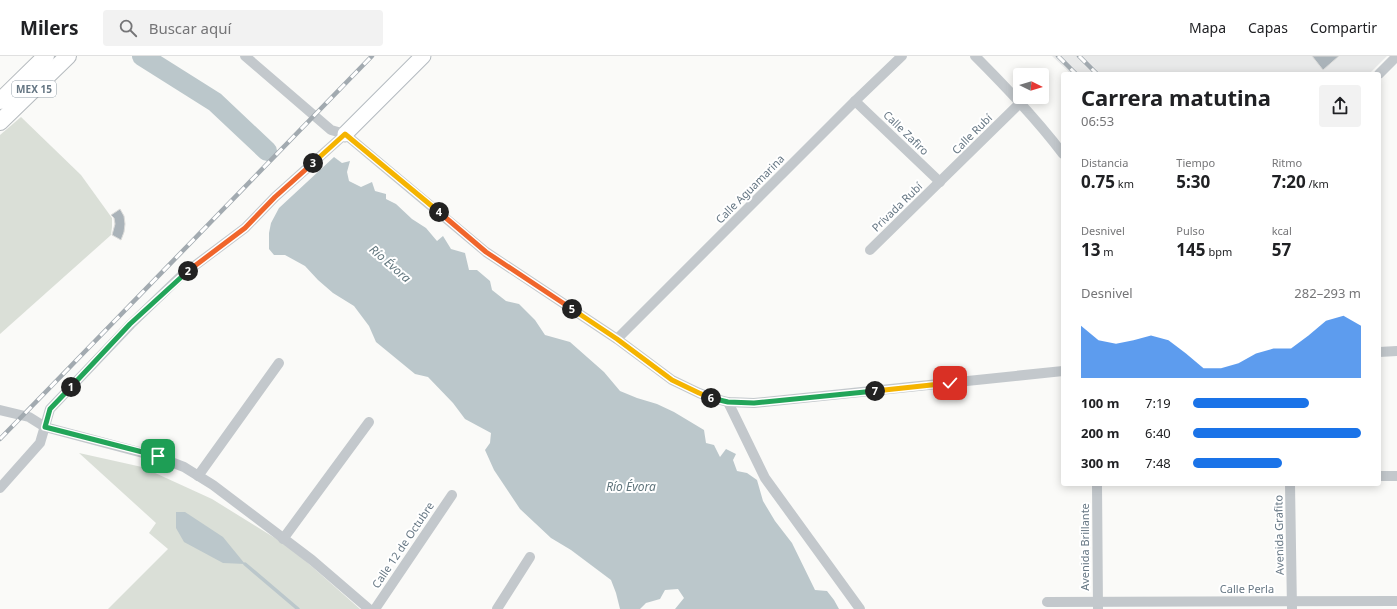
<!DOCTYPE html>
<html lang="es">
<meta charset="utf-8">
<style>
body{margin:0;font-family:"Noto Sans",sans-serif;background:#f2f2f2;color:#202124;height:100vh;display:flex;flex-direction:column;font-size:15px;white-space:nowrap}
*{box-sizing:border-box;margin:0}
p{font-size:13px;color:#757577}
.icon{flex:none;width:22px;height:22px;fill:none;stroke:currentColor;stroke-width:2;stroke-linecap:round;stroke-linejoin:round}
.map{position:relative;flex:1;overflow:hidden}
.panel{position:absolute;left:1061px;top:16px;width:320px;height:414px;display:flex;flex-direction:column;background:#fff;border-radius:4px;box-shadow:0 2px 10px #0003}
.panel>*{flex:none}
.needle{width:26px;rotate:95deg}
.tools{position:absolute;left:1013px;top:12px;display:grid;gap:8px}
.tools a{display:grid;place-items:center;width:36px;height:36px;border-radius:4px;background:#fff;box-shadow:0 2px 10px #0003;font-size:20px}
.pin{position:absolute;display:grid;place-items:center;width:34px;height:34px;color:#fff;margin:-17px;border-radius:8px;box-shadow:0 2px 6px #0006}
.km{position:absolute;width:20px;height:20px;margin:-10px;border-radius:50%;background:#222;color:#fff;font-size:11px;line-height:20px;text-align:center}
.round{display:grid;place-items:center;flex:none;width:42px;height:42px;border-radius:4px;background:#f2f2f2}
.head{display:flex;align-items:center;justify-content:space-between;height:68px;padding:0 20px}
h1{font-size:22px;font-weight:700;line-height:30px}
.metrics{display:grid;grid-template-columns:repeat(3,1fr);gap:6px;height:68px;padding:4px 20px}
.metrics div{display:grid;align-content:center}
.metrics b{font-size:17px;font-weight:700}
.metrics small{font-size:11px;font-weight:400}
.metrics p{font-size:11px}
.chart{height:112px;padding:8px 20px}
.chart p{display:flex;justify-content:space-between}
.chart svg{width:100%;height:72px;margin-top:4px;fill:#1a73e8;opacity:.7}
ul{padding:0 20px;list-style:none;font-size:13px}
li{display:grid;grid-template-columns:64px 48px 1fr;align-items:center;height:30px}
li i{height:10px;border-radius:5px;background:#1a73e8}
header{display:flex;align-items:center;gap:24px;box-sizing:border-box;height:56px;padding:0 20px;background:#fff;border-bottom:1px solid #e0e0e0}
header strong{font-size:19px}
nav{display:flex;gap:22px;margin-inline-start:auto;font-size:14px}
.search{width:280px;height:36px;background:#f2f2f2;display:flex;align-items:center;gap:10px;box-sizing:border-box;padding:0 14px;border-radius:4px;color:#757577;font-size:15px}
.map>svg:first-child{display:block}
.built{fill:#e8e9e9}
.green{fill:#dadfd7}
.water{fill:#bbc7cb}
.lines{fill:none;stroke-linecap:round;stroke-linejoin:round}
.stream{stroke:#bbc7cb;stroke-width:3.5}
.river{stroke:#bbc7cb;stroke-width:20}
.building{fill:#aab3b9;stroke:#dcdcda}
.secondary-casing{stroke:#b3babf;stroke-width:17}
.primary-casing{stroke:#b5babe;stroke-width:18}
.street{stroke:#c3c8cc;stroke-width:10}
.secondary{stroke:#fff;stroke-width:15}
.primary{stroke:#fff;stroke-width:16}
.rail-casing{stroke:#a2aab0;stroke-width:4.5}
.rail{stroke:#fff;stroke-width:3;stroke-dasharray:9;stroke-linecap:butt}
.split-1-casing{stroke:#fff;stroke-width:8}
.split-2-casing{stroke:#fff;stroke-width:8}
.split-3-casing{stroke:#fff;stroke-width:8}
.split-4-casing{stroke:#fff;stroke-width:8}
.split-5-casing{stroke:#fff;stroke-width:8}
.split-6-casing{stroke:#fff;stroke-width:8}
.split-7-casing{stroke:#fff;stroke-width:8}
.split-8-casing{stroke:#fff;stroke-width:8}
.split-1{stroke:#22a559;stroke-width:5}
.split-2{stroke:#22a559;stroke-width:5}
.split-3{stroke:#f0652b;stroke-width:5}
.split-4{stroke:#f5b400;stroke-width:5}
.split-5{stroke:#f0652b;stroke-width:5}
.split-6{stroke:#f5b400;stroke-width:5}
.split-7{stroke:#22a559;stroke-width:5}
.split-8{stroke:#f5b400;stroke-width:5}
.labels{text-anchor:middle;stroke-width:4;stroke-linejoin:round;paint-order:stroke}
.shield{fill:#fff;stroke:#939fa8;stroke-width:1}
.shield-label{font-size:10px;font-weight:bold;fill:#657683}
.street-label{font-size:11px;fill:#657683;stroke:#fff}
.water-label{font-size:12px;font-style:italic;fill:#60757c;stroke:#fff}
</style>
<header>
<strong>Milers</strong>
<div class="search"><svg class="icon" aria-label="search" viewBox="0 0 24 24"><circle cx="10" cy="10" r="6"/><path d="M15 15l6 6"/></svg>Buscar aquí</div>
<nav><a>Mapa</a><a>Capas</a><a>Compartir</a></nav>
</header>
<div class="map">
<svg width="1397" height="553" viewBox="0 0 1397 553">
<rect width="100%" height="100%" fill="#fafaf8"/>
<path class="built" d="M1052,0H1387L1369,18H1071Z"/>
<g class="green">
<path d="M21,61L81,119L112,162V171L111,179L0,278V79Z"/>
<path d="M79,397L142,411L212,443L291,492L360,553H108L168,493L149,477L156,467Z"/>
</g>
<g class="water">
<path d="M334,101L342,107L350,105L347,116L349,125L361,131L372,126L375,135L386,138V143L396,148L412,163L426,172L437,185L443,180L451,193L465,197L469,214H477L490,225L492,234L506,245L519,248L535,264L545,279L570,286L604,316L620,335L637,342L657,348L674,356L704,374L706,387L714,389L720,401L726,393L736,398L733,404L737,415L747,417L757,424L763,445L775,465L792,487L815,534L827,535L834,544L839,553H675L684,542L678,533L665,534L660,543L646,547L640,553H620L616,537L611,524L571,494L551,482L520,453L494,414L485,394L490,387L491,377L465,363L453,347L428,321L415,318L376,286L369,270L354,250L333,237L318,224L305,210L285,199H274L269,193V177L271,167L279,152Z"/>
<path d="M176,456H185L223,481L245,508L223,507L184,486L176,472Z"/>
</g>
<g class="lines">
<path class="stream" d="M245,508L298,553"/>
<path class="river" d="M142,0L215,46L267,95"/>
</g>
<g class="building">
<path d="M1312,0H1339L1323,14Z"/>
<path d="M120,153L124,160L125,168L124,176L121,184L112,179L115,168L114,162L111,159Z"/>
</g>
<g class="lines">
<defs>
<path id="secondary" d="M345,78L423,0"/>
<g id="primary">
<path d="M0,45L46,0"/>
<path d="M0,66L68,0"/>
</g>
</defs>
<use href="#secondary" class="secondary-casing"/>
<use href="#primary" class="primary-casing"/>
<g class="street">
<path d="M245,0L331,74L345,78L486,196L617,283L672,324L699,337L712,342L728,346L754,347L1063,315"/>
<path d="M975,0C1006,31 1036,62 1063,98"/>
<path d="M1379,18L1397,0"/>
<path d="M855,45L940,126"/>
<path d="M870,194L1021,46"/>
<path d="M617,283L855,45L902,0"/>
<path d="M1379,296L1397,295"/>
<path d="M728,346L765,422L860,553"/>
<path d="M0,354L29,361L45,371L158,401L184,411L213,429L312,504L369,553"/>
<path d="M198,420L279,307"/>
<path d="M1379,420H1397"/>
<path d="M1097,428L1098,553"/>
<path d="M1290,428L1292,553"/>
<path d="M0,432L40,387L50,353L131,268L181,220L245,172L275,141L345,78"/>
<path d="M283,483L369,366"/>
<path d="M1047,546L1397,545"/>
<path d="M375,553L452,439"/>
<path d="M497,553L530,501"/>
</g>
<use href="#secondary" class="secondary"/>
<use href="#primary" class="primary"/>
<defs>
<g id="rail">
<path d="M1058,0L1076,18"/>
<path d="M1079,0L1097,18"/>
<path d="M0,383L372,0"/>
</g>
</defs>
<use href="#rail" class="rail-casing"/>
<use href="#rail" class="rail"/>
</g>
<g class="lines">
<defs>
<path id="split-1" d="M71,331L50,353L45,371L158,400"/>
<path id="split-2" d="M71,331L130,268L188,215"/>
<path id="split-3" d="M188,215L245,172L275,141L313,107"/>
<path id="split-4" d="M313,107L345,78L439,156"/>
<path id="split-5" d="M439,156L486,196L572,253"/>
<path id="split-6" d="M572,253L617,283L672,324L699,337L711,342"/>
<path id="split-7" d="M711,342L728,346L754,347L875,335"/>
<path id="split-8" d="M875,335L950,327"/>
</defs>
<use href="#split-1" class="split-1-casing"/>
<use href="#split-2" class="split-2-casing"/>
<use href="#split-3" class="split-3-casing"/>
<use href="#split-4" class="split-4-casing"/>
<use href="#split-5" class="split-5-casing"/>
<use href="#split-6" class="split-6-casing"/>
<use href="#split-7" class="split-7-casing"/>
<use href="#split-8" class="split-8-casing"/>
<use href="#split-1" class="split-1"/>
<use href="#split-2" class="split-2"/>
<use href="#split-3" class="split-3"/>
<use href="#split-4" class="split-4"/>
<use href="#split-5" class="split-5"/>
<use href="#split-6" class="split-6"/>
<use href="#split-7" class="split-7"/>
<use href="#split-8" class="split-8"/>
</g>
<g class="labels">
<rect class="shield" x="12" y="25" width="44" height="16" rx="3"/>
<g class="shield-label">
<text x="34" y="37">MEX 15</text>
</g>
<g class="street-label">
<text transform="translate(906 77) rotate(44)" y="4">Calle Zafiro</text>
<text transform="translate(972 78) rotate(-45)" y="4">Calle Rubí</text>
<text transform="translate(750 133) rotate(-45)" y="4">Calle Aguamarina</text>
<text transform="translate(897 151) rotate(-44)" y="4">Privada Rubí</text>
<text transform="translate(1279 479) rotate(-91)" y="4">Avenida Grafito</text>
<text transform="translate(403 489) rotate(-56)" y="4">Calle 12 de Octubre</text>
<text transform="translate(1085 491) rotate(-90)" y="4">Avenida Brillante</text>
<text x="1247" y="537">Calle Perla</text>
</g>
<g class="water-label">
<text transform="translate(390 208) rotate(41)" y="4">Río Évora</text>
<text x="631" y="435">Río Évora</text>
</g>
</g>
</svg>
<div class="tools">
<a><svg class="needle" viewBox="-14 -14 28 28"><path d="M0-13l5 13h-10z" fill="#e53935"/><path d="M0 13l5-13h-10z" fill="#757577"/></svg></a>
</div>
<div class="pin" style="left:158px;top:400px;background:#1e9e55"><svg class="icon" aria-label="arrive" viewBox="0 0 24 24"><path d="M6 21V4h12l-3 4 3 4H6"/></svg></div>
<div class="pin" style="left:950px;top:327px;background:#d93025"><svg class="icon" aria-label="check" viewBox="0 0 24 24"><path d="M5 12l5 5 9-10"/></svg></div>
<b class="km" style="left:71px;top:331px">1</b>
<b class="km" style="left:188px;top:215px">2</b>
<b class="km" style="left:313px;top:107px">3</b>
<b class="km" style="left:439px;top:156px">4</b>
<b class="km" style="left:572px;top:253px">5</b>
<b class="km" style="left:711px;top:342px">6</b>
<b class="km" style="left:875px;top:335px">7</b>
<section class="panel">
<div class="head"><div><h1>Carrera matutina</h1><p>06:53</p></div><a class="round"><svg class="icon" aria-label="share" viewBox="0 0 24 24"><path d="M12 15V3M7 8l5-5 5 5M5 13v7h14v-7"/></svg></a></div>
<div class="metrics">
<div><p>Distancia</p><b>0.75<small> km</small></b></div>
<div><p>Tiempo</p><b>5:30</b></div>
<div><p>Ritmo</p><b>7:20<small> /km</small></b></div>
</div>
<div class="metrics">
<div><p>Desnivel</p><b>13<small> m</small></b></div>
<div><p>Pulso</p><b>145<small> bpm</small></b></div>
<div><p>kcal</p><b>57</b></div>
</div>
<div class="chart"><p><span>Desnivel</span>282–293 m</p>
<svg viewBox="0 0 160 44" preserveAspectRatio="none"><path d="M0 44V12L10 21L20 23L30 21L40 18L50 21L60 29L70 38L80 38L90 35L100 29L110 26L120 26L130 18L140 9L150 6L160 12V44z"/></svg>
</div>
<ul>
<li><b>100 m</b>7:19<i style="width:69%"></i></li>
<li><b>200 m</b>6:40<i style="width:100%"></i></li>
<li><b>300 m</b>7:48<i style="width:53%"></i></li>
</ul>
</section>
</div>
